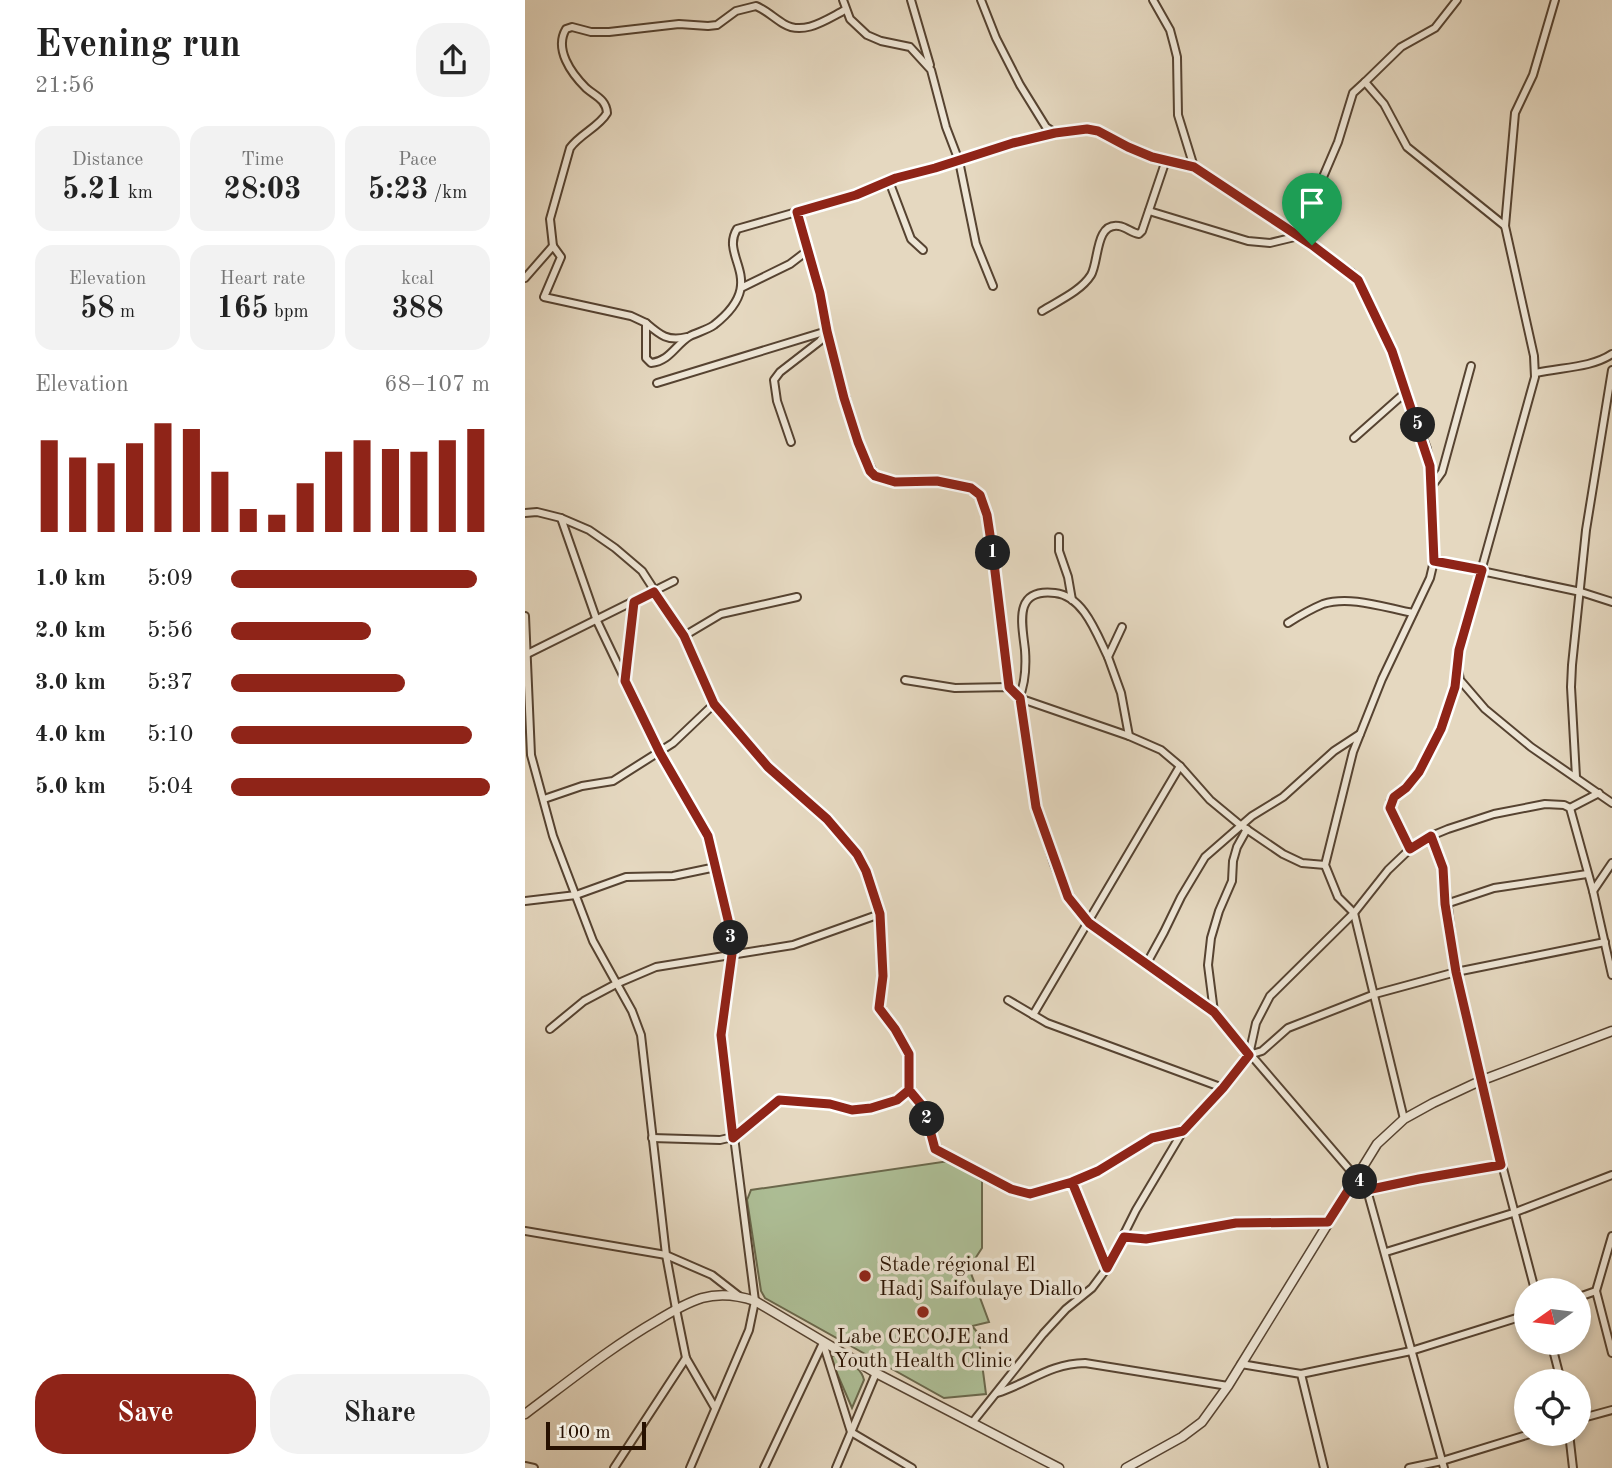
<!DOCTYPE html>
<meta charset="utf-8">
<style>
body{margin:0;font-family:"Old Standard TT",serif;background:#f2f2f2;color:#222;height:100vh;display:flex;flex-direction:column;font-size:26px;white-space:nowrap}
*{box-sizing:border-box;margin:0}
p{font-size:23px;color:#767676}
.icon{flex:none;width:38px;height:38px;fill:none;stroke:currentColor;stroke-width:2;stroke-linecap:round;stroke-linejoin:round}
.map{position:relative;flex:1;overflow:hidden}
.panel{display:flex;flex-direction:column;background:#fff;width:525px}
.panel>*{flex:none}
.needle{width:46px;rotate:256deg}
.controls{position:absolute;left:989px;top:1278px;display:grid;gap:14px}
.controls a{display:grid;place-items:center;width:77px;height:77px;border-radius:50%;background:#fff;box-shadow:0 4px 10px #0003;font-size:35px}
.scale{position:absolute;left:21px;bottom:18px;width:100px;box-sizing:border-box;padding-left:7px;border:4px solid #271101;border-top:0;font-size:19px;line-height:24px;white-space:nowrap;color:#271101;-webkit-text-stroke:5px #eee6d6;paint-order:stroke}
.pin{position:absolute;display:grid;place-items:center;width:60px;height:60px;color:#fff;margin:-72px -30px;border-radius:50% 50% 50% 0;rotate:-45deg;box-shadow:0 0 7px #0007}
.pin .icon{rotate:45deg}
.km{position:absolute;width:35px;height:35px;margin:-18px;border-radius:50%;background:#222;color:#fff;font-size:19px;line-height:35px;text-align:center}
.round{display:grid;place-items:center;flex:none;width:74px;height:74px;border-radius:28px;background:#f2f2f2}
.head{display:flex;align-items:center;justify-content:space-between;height:119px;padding:0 35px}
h1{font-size:38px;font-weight:800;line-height:52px}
.figures{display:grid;grid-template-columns:repeat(3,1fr);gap:10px;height:119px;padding:7px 35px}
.figures div{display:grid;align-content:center;border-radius:18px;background:#f2f2f2;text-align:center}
.figures b{font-size:30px;font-weight:800}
.figures small{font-size:19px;font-weight:400}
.figures p{font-size:19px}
.chart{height:196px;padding:14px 35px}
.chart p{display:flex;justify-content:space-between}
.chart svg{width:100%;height:126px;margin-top:7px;stroke:#8f2418;stroke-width:6}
.cta{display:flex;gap:14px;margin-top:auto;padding:14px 35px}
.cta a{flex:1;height:80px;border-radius:28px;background:#8f2418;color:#fff;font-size:28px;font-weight:800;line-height:80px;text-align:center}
.cta a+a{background:#f2f2f2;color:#222}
ul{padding:0 35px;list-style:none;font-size:23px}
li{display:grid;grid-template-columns:112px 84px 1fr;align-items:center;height:52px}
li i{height:18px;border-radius:9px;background:#8f2418}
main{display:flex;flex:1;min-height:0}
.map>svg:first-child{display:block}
.green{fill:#aec098;stroke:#6a684c;stroke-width:2}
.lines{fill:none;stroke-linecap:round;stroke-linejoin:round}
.minor-casing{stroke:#564331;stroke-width:10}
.tertiary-casing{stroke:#564331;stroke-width:11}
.minor{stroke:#eee6d6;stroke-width:6}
.tertiary{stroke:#eee6d6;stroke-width:8}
.route-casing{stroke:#fff;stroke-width:14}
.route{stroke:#8f2418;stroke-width:9}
.poi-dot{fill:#8f2418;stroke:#eee6d6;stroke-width:2.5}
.labels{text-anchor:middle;stroke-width:7;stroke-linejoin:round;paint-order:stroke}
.poi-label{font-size:21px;fill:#271101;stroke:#eee6d6;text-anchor:start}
</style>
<main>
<section class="panel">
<div class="head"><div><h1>Evening run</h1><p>21:56</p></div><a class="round"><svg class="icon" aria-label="share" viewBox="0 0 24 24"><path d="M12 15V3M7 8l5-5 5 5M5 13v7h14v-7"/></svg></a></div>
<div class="figures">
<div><p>Distance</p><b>5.21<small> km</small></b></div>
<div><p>Time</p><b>28:03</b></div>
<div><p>Pace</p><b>5:23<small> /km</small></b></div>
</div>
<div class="figures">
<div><p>Elevation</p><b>58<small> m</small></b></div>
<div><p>Heart rate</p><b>165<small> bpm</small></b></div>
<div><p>kcal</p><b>388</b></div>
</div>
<div class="chart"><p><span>Elevation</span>68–107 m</p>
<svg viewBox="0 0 160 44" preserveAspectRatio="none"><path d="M5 44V12M15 44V18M25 44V20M35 44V13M45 44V6M55 44V8M65 44V23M75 44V36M85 44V38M95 44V27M105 44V16M115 44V12M125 44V15M135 44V16M145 44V12M155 44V8"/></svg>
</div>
<ul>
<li><b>1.0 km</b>5:09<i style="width:95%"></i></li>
<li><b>2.0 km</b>5:56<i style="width:54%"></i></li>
<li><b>3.0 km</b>5:37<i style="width:67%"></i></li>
<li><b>4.0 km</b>5:10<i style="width:93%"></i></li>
<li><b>5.0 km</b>5:04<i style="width:100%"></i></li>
</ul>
<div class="cta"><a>Save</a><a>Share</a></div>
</section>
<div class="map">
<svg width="1087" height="1468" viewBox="0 0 1087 1468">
<rect width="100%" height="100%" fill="#e5d8c0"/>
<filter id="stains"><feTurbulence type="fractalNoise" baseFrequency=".00286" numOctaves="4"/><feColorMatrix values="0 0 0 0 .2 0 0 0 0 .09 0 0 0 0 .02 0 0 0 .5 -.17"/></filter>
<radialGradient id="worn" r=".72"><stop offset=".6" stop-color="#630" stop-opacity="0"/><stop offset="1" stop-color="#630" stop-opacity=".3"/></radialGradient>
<g class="green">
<path d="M424,1161L457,1181V1248L444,1268L464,1322L447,1326L453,1333L461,1394L419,1398L240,1298L236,1291L222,1200L226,1190Z"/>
<path d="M310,1355C322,1362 336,1366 339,1380L327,1408L305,1357Z"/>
</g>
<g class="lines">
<defs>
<g id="minor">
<path d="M318,0L325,19L342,35L356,41L385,47L406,70L421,127L434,161L451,244L468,286"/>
<path d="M386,0L405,65"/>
<path d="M456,0L471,38L495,85L521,127L530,133L562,129L573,131L603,147L627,157L669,167L827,273L841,295L867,351L902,449L907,486L909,561L905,578L857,679L828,752L800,865L813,897L829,913L879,1119"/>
<path d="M628,0L645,30L649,45L652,57L653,115L669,167"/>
<path d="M932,0L910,28L876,47L840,82L859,104L882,147L980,226L1009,356L1010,377L934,650L932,664L935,680L960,709L1006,747L1087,803"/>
<path d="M364,181L386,239L398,250"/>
<path d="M624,211L723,241L745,243L774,236"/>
<path d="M980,226L990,113L1008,75L1030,0"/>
<path d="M787,245L788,215L798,177L813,142L828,93L840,82"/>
<path d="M28,246L25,219L45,148C55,134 74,127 82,113C81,99 70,96 61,88C46,73 29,49 41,29L47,27L66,32H84L154,24L183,26L192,25L211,11L231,6C241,10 249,18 259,24C279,36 302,19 320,10"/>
<path d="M0,278L28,246L36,257L19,297L106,316L121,323V358L126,363C145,361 150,345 165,336C173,332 182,330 189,325C245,281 194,258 212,229L331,195L371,178L410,168L488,143L530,133"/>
<path d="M218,287L265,264L282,251"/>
<path d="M517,311C533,301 556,291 566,275C574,262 570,222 594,226C601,227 607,233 614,234L617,231L641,160"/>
<path d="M121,323C135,335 143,342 162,337"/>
<path d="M1011,373C1037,367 1066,368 1087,354"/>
<path d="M132,383L302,331L333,442L350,476C384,489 423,473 455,495L465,532L484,687"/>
<path d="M829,438L882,391"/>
<path d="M266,442L252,401L249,380L255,372L295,341L302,331L298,304L272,212"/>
<path d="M907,486L917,472L946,366"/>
<path d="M0,513L12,512L36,518L64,530L90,548L117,571L159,636L189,704L243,767L302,819L332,854L341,871L355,914L358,976L354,1008L370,1029L384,1054V1090L372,1100L346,1108L327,1110L305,1104L254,1100L208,1137L195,1140L127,1138"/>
<path d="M36,518L72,621L135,753L183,836L204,924L207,954L196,1035L230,1301L224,1330L165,1468"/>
<path d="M534,537V551L543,577L547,600"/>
<path d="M909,561L1056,592L1087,602"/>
<path d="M0,616L6,755L28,836L68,941L107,1011L116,1035L141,1255L151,1309L161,1358L190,1408"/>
<path d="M763,623C774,616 786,609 798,604C825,595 861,608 888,613"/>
<path d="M597,627L583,657L596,693L604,736"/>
<path d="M159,636L196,614L272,597"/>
<path d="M0,655L149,581"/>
<path d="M583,657C572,635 559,596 530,593C488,588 497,623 500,650C501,664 500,684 494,698L604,736L636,750L655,766L685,800L714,824L758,854L777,863L800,865"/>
<path d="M100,679L109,602"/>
<path d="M380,680L430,688L484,687L494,698L511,807L529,864L543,897L564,923L689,1012L842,1190L919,1468"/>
<path d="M1051,777L1046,687L1047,665L1061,530L1087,370"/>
<path d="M19,799L57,786L88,781L148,743L189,704"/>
<path d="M1045,808L1074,793"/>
<path d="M906,836L918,868L931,972L955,1081L1010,1290"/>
<path d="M885,849L867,814L865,802C873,791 885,785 893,774C913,745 924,709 932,675"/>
<path d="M1068,891L1087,863"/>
<path d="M0,901L51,895L101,877L148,876L191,867"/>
<path d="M921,904L969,888L1062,874"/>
<path d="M622,963L639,932L656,897L680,857L727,816L758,797L809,751L835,734"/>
<path d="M483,1000L522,1023L698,1088"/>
<path d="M689,1012L683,965L686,938L694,911L707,881L708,861L712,847L722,829"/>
<path d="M508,1015L655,766"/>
<path d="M25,1029L59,1001L91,984L131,967L268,945L355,914"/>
<path d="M724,1055L737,1051L763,1028L850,994L931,972L1080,942"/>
<path d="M384,1090L399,1108L410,1149L486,1189L505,1194L547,1182L573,1171L627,1138L658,1131"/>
<path d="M547,1182L582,1268"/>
<path d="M842,1190L894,1179L976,1165"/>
<path d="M0,1231L141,1255L187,1275L214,1296"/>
<path d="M599,1237L621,1239L711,1222L803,1221"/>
<path d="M861,1252L988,1213L1087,1175"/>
<path d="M1071,1291L1087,1353"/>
<path d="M1054,1297L1071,1291L1087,1236"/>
<path d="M1026,1342L1036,1381"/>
<path d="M298,1343L326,1432L387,1468"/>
<path d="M716,1364L776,1374L799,1468"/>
<path d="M776,1374L886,1351L1001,1315"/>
<path d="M472,1393C506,1382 524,1364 560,1363L703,1386"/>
<path d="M1054,1419L1087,1410"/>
<path d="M447,1423L518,1334L541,1309L567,1288L582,1268L611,1210L658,1131L698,1088L724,1055L731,1023L745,996L829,913L863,870L885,849L906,836L923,829L969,814L1020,804L1039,805L1045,808L1068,891L1087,975"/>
<path d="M1044,1433L1048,1468"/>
<path d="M0,1466L9,1468"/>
<path d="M89,1468L161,1358"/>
<path d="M239,1468L298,1343"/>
<path d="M311,1468L351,1373"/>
<path d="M884,1468L917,1461L1008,1433"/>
</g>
<g id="tertiary">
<path d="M0,1414C43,1382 86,1347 133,1320C146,1312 161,1303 177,1298C195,1293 212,1295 230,1301L351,1373L534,1468"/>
<path d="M601,1468L657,1437L677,1422L703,1386L852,1144L879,1119L908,1103L955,1081L1087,1031"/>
</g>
</defs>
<use href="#minor" class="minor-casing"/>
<use href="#tertiary" class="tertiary-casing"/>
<use href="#minor" class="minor"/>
<use href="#tertiary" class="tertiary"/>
</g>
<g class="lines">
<defs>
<path id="route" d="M787,245L669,167L627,157L603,147L573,131L562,129L530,133L488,143L410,168L371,178L331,195L272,212L295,293L302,331L319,398L333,442L345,471L350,476L370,482L412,481L446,488L455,495L462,515L468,555L484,687L495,698L511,807L543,897L564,923L689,1012L724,1055L698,1088L658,1131L627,1138L573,1171L547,1182L505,1194L486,1189L410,1149L399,1108L384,1090V1054L370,1029L354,1008L358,976L355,914L341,871L332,854L302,819L243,767L189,704L159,636L129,592L109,602L100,681L135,753L183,836L204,924L207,954L196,1035L208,1138L254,1100L305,1104L327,1110L346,1108L372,1100L384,1090L399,1108L410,1149L486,1189L505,1194L547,1182L582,1268L599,1237L621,1239L711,1223L803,1222L831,1178L842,1190L894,1179L976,1165L931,972L920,904L918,868L906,836L885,849L865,808L869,797L881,788L894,772L916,729L930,687L934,650L957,570L909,561L905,466L867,351L833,280L787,245"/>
</defs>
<use href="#route" class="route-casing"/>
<use href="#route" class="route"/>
</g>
<g class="poi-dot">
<circle cx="340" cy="1276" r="7"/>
<circle cx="398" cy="1312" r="7"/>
</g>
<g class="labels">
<g class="poi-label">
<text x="354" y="1271">Stade régional El<tspan x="354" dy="24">Hadj Saifoulaye Diallo</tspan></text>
<text x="398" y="1343" text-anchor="middle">Labe CECOJE and<tspan x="398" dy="24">Youth Health Clinic</tspan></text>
</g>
</g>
<rect width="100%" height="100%" filter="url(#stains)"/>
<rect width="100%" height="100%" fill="url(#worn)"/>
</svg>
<div class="controls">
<a><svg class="needle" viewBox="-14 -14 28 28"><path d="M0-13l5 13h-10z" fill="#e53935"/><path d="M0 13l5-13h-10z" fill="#767676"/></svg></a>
<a><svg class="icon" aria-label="locate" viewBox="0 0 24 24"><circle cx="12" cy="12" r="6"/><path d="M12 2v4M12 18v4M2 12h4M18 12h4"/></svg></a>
</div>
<div class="scale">100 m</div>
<div class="pin" style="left:787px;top:245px;background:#1e9e55"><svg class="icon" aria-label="arrive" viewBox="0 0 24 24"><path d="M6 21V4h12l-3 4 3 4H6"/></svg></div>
<b class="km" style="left:468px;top:553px">1</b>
<b class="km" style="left:402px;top:1119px">2</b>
<b class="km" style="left:206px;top:938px">3</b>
<b class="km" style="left:835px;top:1182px">4</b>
<b class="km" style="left:893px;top:425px">5</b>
</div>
</main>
